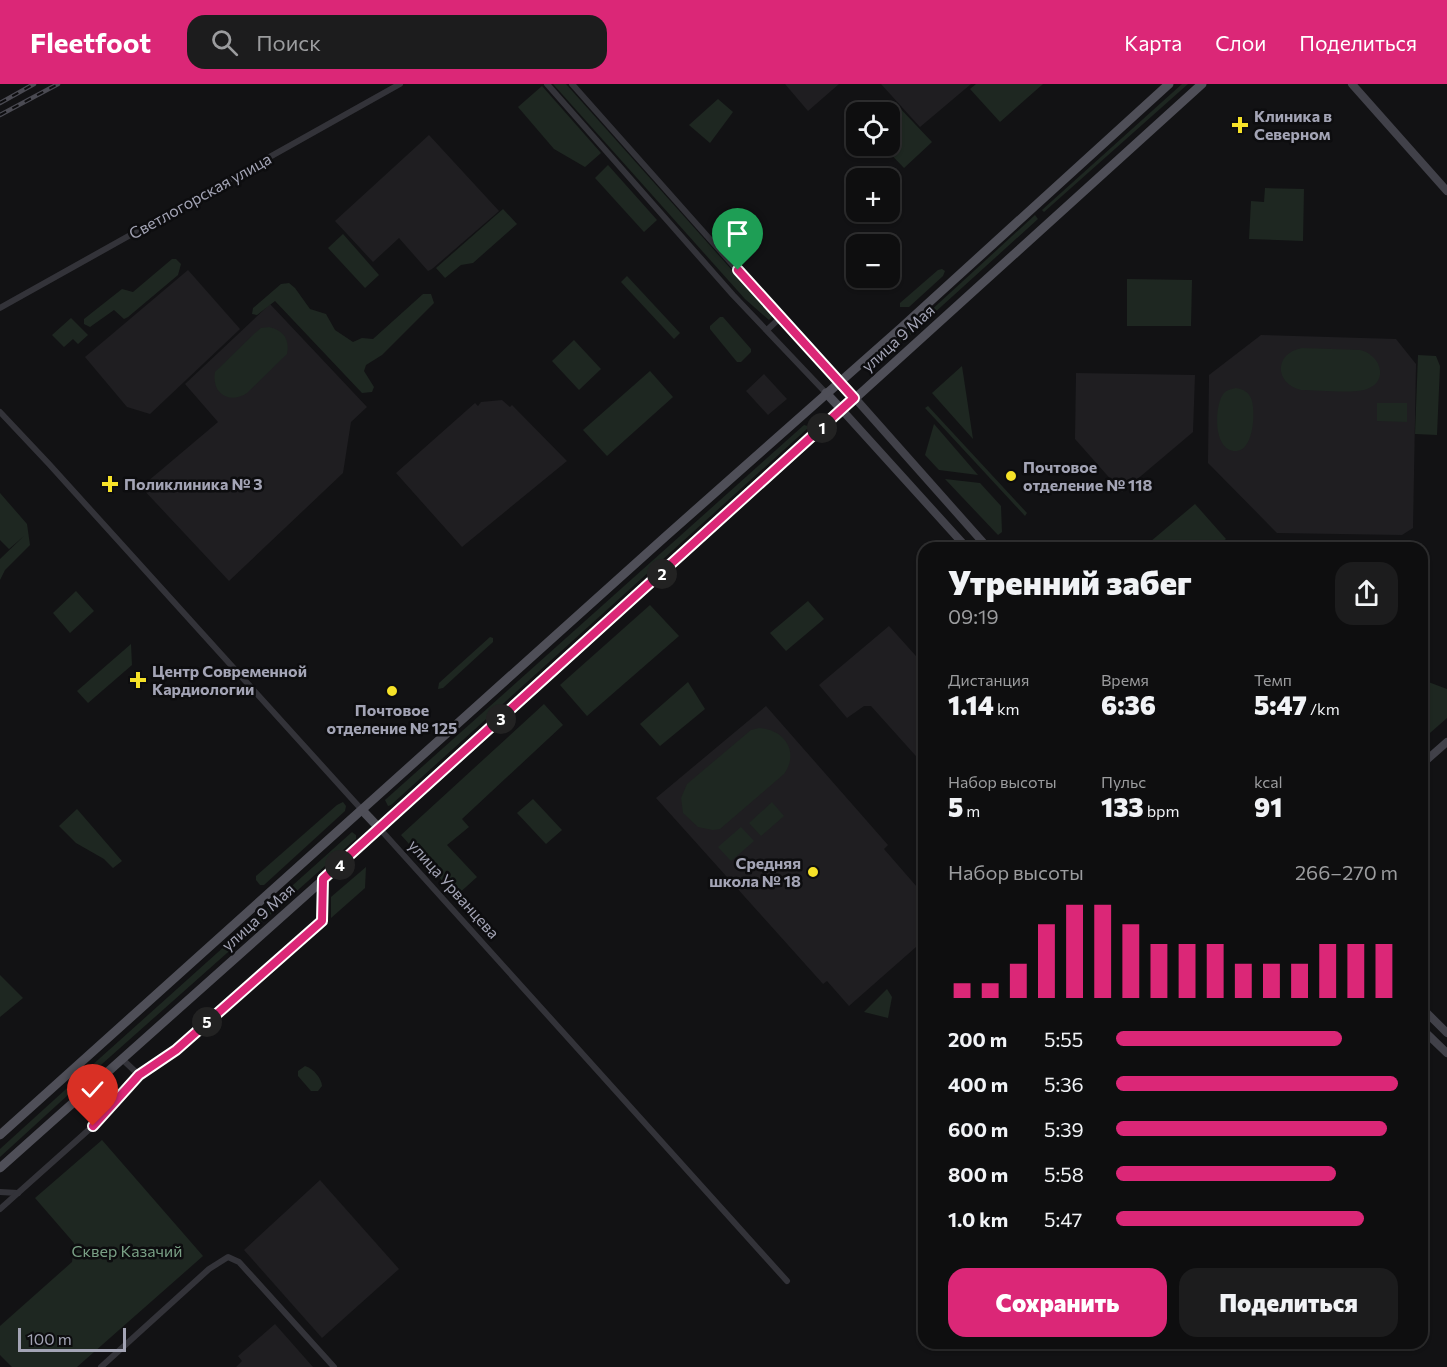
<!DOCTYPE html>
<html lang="ru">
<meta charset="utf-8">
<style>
body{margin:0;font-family:Commissioner,sans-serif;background:#1c1c1d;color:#f1f3f6;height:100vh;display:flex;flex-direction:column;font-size:22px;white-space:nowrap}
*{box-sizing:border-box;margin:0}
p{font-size:20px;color:#9b9c9e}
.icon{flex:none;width:33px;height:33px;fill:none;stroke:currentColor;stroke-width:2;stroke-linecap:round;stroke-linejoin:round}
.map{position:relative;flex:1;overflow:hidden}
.drawer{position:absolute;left:918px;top:458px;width:510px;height:807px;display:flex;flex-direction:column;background:#0e0e0f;border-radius:18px;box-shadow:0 2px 4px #0004,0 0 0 2px #2e2e2f}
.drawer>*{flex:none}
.tools{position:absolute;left:846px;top:18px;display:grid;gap:12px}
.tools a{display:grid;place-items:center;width:54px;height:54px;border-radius:12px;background:#0e0e0f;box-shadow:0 2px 4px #0004,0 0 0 2px #2e2e2f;font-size:30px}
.scale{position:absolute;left:18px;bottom:15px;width:108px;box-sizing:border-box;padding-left:6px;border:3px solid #a3a4b5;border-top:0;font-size:16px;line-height:21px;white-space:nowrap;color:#a3a4b5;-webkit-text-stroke:4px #0d0d0f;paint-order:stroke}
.pin{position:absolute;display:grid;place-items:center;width:51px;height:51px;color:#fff;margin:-62px -26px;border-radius:50% 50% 50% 0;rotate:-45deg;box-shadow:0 0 6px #0007}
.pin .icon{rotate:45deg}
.km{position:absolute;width:30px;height:30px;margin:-15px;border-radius:50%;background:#222;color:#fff;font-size:16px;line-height:30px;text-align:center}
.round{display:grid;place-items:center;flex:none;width:63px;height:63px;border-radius:18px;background:#1c1c1d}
.head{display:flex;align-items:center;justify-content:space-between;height:102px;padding:0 30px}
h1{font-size:33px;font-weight:800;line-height:45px}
.stats{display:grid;grid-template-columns:repeat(3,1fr);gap:9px;height:102px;padding:6px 30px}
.stats div{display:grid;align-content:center}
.stats b{font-size:26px;font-weight:800}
.stats small{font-size:16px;font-weight:400}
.stats p{font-size:16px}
.chart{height:168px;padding:12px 30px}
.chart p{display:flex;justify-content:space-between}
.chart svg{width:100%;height:108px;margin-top:6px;stroke:#db2777;stroke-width:6}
.primary-button{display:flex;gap:12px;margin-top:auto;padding:12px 30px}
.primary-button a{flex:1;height:69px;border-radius:18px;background:#db2777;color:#fff;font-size:24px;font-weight:800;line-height:69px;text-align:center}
.primary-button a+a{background:#1c1c1d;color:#f1f3f6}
ul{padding:0 30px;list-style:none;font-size:20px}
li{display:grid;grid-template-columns:96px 72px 1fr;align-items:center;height:45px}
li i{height:15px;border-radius:8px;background:#db2777}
header{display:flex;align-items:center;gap:36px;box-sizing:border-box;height:84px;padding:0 30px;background:#db2777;color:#fff}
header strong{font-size:28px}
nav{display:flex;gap:33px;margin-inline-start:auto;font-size:21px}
.search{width:420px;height:54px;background:#1c1c1d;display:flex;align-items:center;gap:15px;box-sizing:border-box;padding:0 21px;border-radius:18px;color:#9b9c9e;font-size:22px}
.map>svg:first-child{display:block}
.built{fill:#1f1e21}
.green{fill:#1e2721}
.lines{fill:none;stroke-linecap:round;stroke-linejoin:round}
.street{stroke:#333339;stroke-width:6}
.secondary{stroke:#414149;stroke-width:8}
.primary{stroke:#4f4f58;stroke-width:9}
.rail-casing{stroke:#4a4a52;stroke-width:4.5}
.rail{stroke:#0d0d0f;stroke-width:2;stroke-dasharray:7;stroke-linecap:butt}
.route-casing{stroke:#fff;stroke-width:12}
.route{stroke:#db2777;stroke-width:8}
.poi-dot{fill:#f6e228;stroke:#0d0d0f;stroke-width:2}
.labels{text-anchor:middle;stroke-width:5;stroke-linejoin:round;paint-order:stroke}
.poi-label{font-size:16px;font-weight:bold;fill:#a3a4b5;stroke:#0d0d0f;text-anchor:start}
.street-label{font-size:16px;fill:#a3a4b5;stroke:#0d0d0f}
.park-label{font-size:16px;fill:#79a085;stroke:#0d0d0f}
</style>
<header>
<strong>Fleetfoot</strong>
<div class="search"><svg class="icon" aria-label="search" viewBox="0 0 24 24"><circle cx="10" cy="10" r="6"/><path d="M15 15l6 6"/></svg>Поиск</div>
<nav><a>Карта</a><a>Слои</a><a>Поделиться</a></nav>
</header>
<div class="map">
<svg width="1447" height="1283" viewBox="0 0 1447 1283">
<rect width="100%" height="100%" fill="#121214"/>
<g class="built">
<path d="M785,0H839L808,27Z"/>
<path d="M881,0H971L920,43Z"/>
<path d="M429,51L499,127L432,185L428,187L399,154L373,178L335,137Z"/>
<path d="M188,186L240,245L150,330L127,323L85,273Z"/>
<path d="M270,220L367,323L351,338L343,389L229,497L141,403L218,338L185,300Z"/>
<path d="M1261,251L1396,255L1416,280L1413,444L1402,451L1277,449L1208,379L1209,291Z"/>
<path d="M1076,289L1195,291L1193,348L1122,408L1075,355Z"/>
<path d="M764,290L787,315L768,331L746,307Z"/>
<path d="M502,316L510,323L512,321L567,377L462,463L396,389L475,319L478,322L481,318Z"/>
<path d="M889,542L924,581V681L871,622H864L847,634L819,601Z"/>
<path d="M766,622L888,761L884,765L924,811V856L849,922L827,897L823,900L656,714Z"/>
<path d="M320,1096L399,1185L322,1254L244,1166Z"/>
<path d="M275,1240L313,1283H236L242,1277L238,1272Z"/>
</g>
<g class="green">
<path d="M553,0H566L773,232L769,236L745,215Z"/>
<path d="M976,0H1043L1000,38L970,5Z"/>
<path d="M1182,0H1188L1044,128L1042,126Z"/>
<path d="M542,2L601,69L585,83L554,65L518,23Z"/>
<path d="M718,15L733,28L710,59L689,41Z"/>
<path d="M895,19L932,58L904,84L883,62H890V28H884Z"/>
<path d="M608,81L657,136L644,148L595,94Z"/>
<path d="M1265,104L1304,105L1303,157L1249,155L1251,117L1264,118Z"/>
<path d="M503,125L517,140L473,179L461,181L445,194L436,184Z"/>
<path d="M1035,131L1038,135L869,288L867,285Z"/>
<path d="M343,150L379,191L365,204L328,164Z"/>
<path d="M172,175H176L181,180L178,191L128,233L124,235L114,226L90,243L84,240V235L122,205L133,208Z"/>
<path d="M942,185L945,187L943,192L909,223H900V219L938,186Z"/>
<path d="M627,192L680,249L674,255L621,198Z"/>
<path d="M1127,195L1192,196L1191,242H1127Z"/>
<path d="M289,199L295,204L310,225L326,230L335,246L353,258L362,254L373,255L423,210H431L434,219L382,271L366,281L364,287L374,303L372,308L362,309L275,217L257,231L252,230L253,224L281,200Z"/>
<path d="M720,233H723L751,265V268L741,278H737L710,245V242Z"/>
<path d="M71,234L88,251L78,260L73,255L64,263L52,251Z"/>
<path d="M269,243C283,246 290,255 287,270L247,309C229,321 211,309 215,288L255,249L261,244Z"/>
<path d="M574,256L601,285L579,306L552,277Z"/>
<path d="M1302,264L1360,266C1380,270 1390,297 1367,305C1354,310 1316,306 1301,306C1274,299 1274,269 1302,264Z"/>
<path d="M1418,271L1436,272L1440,282L1437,351L1415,350Z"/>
<path d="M962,282L973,355L932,309Z"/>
<path d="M650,287L673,313L607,372L583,346Z"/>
<path d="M1236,304C1243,305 1248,308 1251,314C1256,326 1254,365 1237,367C1212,369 1214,320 1224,309C1227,306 1231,305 1236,304Z"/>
<path d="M1377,319H1407V338L1377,337Z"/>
<path d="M928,322L1027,429L1025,432L925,324Z"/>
<path d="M934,340L978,391L939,386L925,371Z"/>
<path d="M804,341L808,342L807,345L391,721L388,722L385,716Z"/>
<path d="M945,395L980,399L1001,422L1002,448L998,451Z"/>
<path d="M0,409L27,440L30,461L5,486L0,496V475L24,452L9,465L0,456Z"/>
<path d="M1195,420L1226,455L1216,463H1144Z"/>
<path d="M76,507L94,527L70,549L53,529Z"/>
<path d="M808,517L824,535L786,567L770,549Z"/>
<path d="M650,521L679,552L587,632L560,601Z"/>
<path d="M490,553L493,554V558L443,604L438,605L439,599Z"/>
<path d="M131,560L132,581L88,619L77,607Z"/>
<path d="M1423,596L1447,605V634L1422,656Z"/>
<path d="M688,598L705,625L660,662L640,640Z"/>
<path d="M544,620L563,641L462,735L469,743L447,761L477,793L456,812L401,751Z"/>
<path d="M759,644C784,645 800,668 784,690L720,745L713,746L698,743L683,729L681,714L687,700L751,646Z"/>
<path d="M533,715L562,746L546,760L517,729Z"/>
<path d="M343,718L346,722L345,727L264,801H260L256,796V792L337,721Z"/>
<path d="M772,718L784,732L761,752L749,739Z"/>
<path d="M77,725L122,777L113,784L104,775L76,759L59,742Z"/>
<path d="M741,743L754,757L731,777L718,763Z"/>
<path d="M352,748L356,751V755L352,758L84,996L79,995L80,992Z"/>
<path d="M366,783L365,804L331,834V813Z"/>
<path d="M0,891L23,914L0,933Z"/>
<path d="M887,905L892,913L888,934L864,928Z"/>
<path d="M305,982C313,984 322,995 322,1002L318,1007H311L298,992V987Z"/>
<path d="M76,996H79L80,1000L0,1073V1065Z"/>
<path d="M102,1056L203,1172L77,1283H12L0,1271V1242L72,1178L74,1159L35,1114Z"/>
</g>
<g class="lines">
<g class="street">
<path d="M547,0L733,211L826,309"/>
<path d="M572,0L780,234L840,297"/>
<path d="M0,224L400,0"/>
<path d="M767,246L780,234"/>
<path d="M0,328L49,380L362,726"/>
<path d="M380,745L787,1197"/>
<path d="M122,975L139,991"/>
<path d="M0,1108L18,1109"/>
<path d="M0,1125L93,1042L139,991L176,966L322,837L323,796"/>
<path d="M101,1283L209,1185L228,1173L239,1178L334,1283"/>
</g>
<g class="secondary">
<path d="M1352,0L1447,107"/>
<path d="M854,313L988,464"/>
<path d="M842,326L967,464"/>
<path d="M1422,680L1447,658"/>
<path d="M1422,924L1447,949"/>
<path d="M1422,945L1447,969"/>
</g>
<g class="primary">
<path d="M840,297L854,313"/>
<path d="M826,309L842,326"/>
<path d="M362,726L380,745"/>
<path d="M0,1051L665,453L902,243L1169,0"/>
<path d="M0,1084L380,745L1202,0"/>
</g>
<defs>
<g id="rail">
<path d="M0,19L34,0"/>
<path d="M0,31L58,0"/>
</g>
</defs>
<use href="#rail" class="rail-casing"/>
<use href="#rail" class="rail"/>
</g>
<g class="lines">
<defs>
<path id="route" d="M93,1042L139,991L176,966L322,837L323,795L854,314L738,186"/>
</defs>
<use href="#route" class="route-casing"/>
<use href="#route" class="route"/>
</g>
<g class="poi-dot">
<path d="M1237 32h6v6h6v6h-6v6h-6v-6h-6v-6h6z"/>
<circle cx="1011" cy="392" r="6"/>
<path d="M107 391h6v6h6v6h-6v6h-6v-6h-6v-6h6z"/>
<path d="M135 587h6v6h6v6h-6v6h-6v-6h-6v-6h6z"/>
<circle cx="392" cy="607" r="6"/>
<circle cx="813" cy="788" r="6"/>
</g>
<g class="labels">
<g class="poi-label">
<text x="1254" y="38">Клиника в<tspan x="1254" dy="18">Северном</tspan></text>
<text x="1023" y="389">Почтовое<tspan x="1023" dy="18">отделение № 118</tspan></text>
<text x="124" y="406">Поликлиника № 3</text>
<text x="152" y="593">Центр Современной<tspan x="152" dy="18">Кардиологии</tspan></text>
<text x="392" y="632" text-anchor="middle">Почтовое<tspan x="392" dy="18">отделение № 125</tspan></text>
<text x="801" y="785" text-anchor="end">Средняя<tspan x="801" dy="18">школа № 18</tspan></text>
</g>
<g class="street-label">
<text transform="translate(200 112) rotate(-29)" y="6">Светлогорская улица</text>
<text transform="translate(898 254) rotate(-42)" y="6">улица 9 Мая</text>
<text transform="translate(454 805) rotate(48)" y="6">улица Урванцева</text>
<text transform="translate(258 833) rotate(-42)" y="6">улица 9 Мая</text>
</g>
<g class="park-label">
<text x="127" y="1173">Сквер Казачий</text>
</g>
</g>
</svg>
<div class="tools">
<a><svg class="icon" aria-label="locate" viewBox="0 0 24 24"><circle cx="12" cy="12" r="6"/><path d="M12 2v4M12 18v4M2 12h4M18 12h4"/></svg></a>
<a>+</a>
<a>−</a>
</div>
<div class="scale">100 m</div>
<div class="pin" style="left:738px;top:186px;background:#1e9e55"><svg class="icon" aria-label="arrive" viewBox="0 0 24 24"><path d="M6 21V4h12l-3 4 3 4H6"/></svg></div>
<div class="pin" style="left:93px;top:1042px;background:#d93025"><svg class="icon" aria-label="check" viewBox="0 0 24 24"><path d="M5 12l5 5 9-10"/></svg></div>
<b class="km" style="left:822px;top:344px">1</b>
<b class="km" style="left:662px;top:490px">2</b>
<b class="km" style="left:501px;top:635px">3</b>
<b class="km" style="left:340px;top:781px">4</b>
<b class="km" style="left:207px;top:938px">5</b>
<section class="drawer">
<div class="head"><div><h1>Утренний забег</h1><p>09:19</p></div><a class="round"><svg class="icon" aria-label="share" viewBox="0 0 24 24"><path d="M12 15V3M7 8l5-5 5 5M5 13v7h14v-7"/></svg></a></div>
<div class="stats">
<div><p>Дистанция</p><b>1.14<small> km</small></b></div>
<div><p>Время</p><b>6:36</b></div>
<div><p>Темп</p><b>5:47<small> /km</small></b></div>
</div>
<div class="stats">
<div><p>Набор высоты</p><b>5<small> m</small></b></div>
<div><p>Пульс</p><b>133<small> bpm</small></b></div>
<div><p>kcal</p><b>91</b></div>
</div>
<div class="chart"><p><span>Набор высоты</span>266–270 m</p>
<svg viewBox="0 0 160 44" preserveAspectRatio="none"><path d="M5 44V38M15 44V38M25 44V30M35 44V14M45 44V6M55 44V6M65 44V14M75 44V22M85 44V22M95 44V22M105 44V30M115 44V30M125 44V30M135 44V22M145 44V22M155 44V22"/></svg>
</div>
<ul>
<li><b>200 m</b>5:55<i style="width:80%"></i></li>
<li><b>400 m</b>5:36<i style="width:100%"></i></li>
<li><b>600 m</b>5:39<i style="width:96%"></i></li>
<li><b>800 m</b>5:58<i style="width:78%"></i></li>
<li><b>1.0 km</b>5:47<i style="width:88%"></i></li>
</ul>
<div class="primary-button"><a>Сохранить</a><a>Поделиться</a></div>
</section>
</div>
